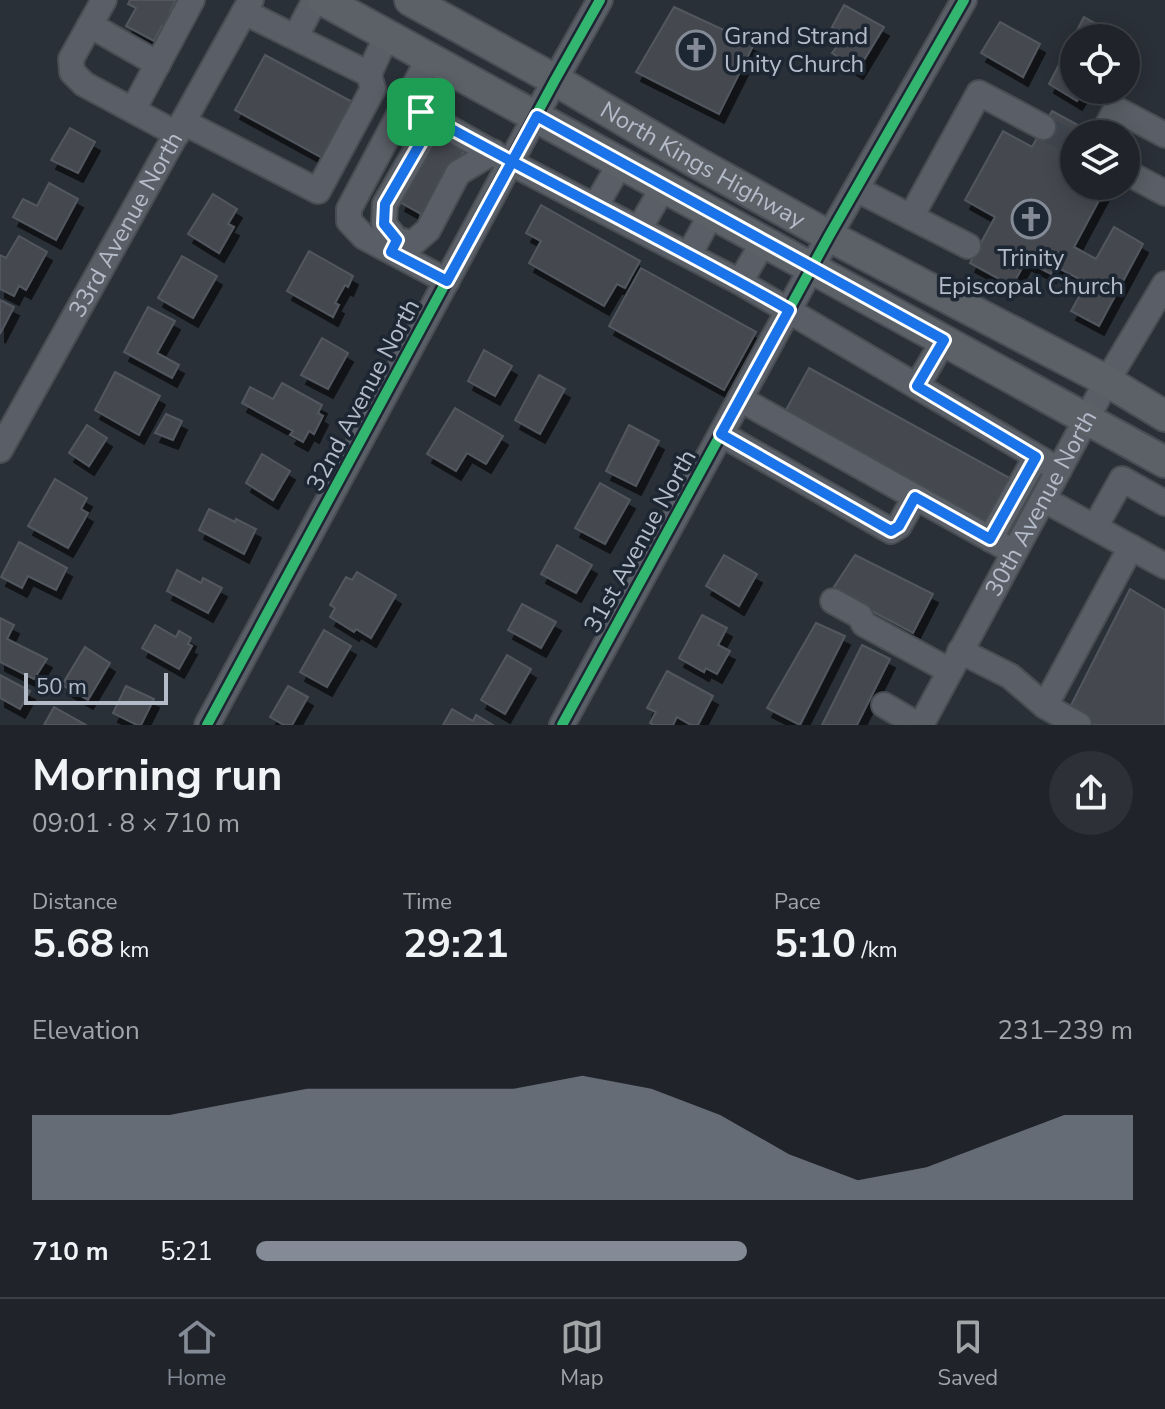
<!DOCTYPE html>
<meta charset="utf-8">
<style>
body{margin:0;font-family:"Nunito Sans",sans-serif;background:#2d3036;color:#f1f3f6;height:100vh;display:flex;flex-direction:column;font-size:30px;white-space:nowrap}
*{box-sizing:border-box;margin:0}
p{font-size:26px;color:#a2a4a8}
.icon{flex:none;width:44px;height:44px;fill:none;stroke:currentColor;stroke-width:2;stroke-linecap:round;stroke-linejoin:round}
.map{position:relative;height:725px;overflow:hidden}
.details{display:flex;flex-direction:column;background:#20242a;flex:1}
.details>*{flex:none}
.buttons{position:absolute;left:1060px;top:24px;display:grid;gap:16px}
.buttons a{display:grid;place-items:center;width:80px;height:80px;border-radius:50%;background:#20242a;box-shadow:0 4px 20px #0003,0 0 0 2px #3d4147;font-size:40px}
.scale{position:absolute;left:24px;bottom:20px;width:144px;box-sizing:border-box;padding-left:8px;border:4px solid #b4bcc9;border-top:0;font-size:22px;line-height:28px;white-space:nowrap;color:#b4bcc9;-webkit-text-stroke:6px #1d2633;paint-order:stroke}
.pin{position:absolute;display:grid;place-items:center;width:68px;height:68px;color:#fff;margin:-34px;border-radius:16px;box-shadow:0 4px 12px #0006}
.round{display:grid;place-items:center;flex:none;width:84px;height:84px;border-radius:42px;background:#2d3036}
.summary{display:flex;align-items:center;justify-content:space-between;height:136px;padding:0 32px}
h1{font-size:44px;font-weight:700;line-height:60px}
.figures{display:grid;grid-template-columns:repeat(3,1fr);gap:12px;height:136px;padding:8px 32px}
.figures div{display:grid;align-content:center}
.figures b{font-size:40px;font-weight:700}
.figures small{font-size:22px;font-weight:400}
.figures p{font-size:22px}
.chart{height:224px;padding:16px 32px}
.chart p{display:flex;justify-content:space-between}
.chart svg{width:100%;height:144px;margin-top:8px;fill:#848b96;opacity:.7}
ul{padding:0 32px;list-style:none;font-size:26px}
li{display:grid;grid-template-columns:128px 96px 1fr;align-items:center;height:60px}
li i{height:20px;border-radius:10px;background:#848b96}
.tab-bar{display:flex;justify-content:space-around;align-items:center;height:112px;border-top:2px solid #3d4147;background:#20242a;font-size:22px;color:#a2a4a8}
.tab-bar a{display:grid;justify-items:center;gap:4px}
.tab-bar .active{color:#848b96}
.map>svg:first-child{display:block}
.building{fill:#444950;stroke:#52575f;stroke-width:2;filter:url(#shadow)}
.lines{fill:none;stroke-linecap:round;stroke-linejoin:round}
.minor-tunnel{stroke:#3f454e;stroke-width:24;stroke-dasharray:24 12;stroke-linecap:butt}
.minor-casing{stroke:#484c53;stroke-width:28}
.major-casing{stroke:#484c55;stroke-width:34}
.minor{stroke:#5a5e66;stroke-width:24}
.major{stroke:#5c6168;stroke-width:30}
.cycleway-casing{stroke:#1d2633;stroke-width:15}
.cycleway{stroke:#33b770;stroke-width:10}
.route-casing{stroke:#fff;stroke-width:16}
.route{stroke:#1a73e8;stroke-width:10}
.labels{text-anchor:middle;stroke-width:7;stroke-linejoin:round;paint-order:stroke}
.poi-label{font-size:24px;fill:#b4bcc9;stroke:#1d2633;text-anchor:start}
.street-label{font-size:24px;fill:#b4bcc9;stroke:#1d2633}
</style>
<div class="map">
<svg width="1165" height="725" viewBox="0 0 1165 725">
<defs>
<filter id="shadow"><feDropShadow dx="5" dy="9" stdDeviation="0" flood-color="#0009"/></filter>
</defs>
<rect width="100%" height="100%" fill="#2a3038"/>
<g class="building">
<path d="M130,0H176L170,12L176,16L169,30L162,26L154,41L126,26L136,8L128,4Z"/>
<path d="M844,5L884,27L858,70L832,53L846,35L832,27Z"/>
<path d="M674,7L754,44L719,114L636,72Z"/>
<path d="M1084,17L1114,34L1112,38H1074V90H1084L1077,101L1049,84Z"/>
<path d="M1000,22L1040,44L1023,77L981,53Z"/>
<path d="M265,55L356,104L326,160L235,110Z"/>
<path d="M1052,111L1094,134H1074V186H1100L1105,189L1074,247L1096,259L1114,227L1143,244L1099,326L1071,311L1087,283L1055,266L1051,274L1026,261L1012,286L970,263L995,217L965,200L1003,131L1032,147Z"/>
<path d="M70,128L95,142L78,173L51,160Z"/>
<path d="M438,132L466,147L427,221L420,217L421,214L400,202Z"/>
<path d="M49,183L78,199L56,240L13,217L23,199L37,206Z"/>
<path d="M213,194L237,209L228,224L234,227L219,253L188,234Z"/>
<path d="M541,205L640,261L625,288L617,284L604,306L529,263L541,241L526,233Z"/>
<path d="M19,236L47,252L26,290L19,286L14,296L0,289V255L6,258Z"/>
<path d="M309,251L353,276L348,287L345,285L335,303L339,305L333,317L287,291Z"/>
<path d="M182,256L217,276L193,318L158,298Z"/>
<path d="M641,268L756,332L724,390L609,326Z"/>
<path d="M0,300L14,307L0,334Z"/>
<path d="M148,307L175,321L157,353L179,365L172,378L124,352Z"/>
<path d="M322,338L348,353L328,389L301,375Z"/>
<path d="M484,350L512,366L495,396L468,381Z"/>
<path d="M809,368L1017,482L989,535L781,419Z"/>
<path d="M115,372L160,396L139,435L95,410Z"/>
<path d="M539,375L565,389L540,434L515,420Z"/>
<path d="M282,383L322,405L318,413L323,416L314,434L309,431L303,442L290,435L293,431L242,403L250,387L273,399Z"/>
<path d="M455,408L503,436L486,464L467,453L456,471L427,454Z"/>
<path d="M166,414L182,421L173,440L155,433Z"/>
<path d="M87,425L107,438L89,466L69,453Z"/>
<path d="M629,425L659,441L636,486L606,471Z"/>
<path d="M262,454L290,471L273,500L246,483Z"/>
<path d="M55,479L87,498L81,509L88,513L68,548L28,526Z"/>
<path d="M600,483L630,500L605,544L575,528Z"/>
<path d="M209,509L235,522L236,519L256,529L244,554L199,530Z"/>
<path d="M19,542L67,568L56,590L28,576L22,588L1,577Z"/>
<path d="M557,545L592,565L576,593L541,574Z"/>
<path d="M724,555L757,574L739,606L706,586Z"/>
<path d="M855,555L933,594L913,633L832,590Z"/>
<path d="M177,570L201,583L203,578L222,588L208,613L167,591Z"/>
<path d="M357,572L396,595L371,638L356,629L354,632L330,617L335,608L330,605L346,577L352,580Z"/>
<path d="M1130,589L1165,610V725H1080L1065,717Z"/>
<path d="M522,604L556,622L541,648L508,630Z"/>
<path d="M702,615L727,628L718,645L730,651L717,674L706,668L704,672L679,658Z"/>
<path d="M0,618L14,625L7,639L47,659L34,679L0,662Z"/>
<path d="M816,623L845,636L800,725L767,708Z"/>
<path d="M155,625L176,637L179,631L191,638L188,644L192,646L179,669L142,648Z"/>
<path d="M324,630L351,646L327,687L300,672Z"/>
<path d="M862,645L890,659L857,725H822Z"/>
<path d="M85,647L110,663L88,700L62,685Z"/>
<path d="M507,655L531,669L505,714L481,700Z"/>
<path d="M667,671L713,696L698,725H691L677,717L673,725H654L650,723L656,712L647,708Z"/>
<path d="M0,675L30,691L20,709L0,698Z"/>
<path d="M126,686L154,699L141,725H137L113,713Z"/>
<path d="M288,686L308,697L292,725H284L270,717Z"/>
<path d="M54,707L86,725H44Z"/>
<path d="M452,709L473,721L476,715L493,725H443Z"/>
</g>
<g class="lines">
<path class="minor-tunnel" d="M1043,127L1074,144"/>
<defs>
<g id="minor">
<path d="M104,0L71,59L72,72L84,84L177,134"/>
<path d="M244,12L369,74L387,35"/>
<path d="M90,25L158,64"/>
<path d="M296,36L315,0"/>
<path d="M429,58L349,209V221L364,237L447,281"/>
<path d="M406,104L511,163L740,282L1059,470"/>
<path d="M133,110L192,0"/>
<path d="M421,112L425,135L385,204L384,224L397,240L413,243L428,230L458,173L493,152"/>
<path d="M183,122L318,191L373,89L369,74"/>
<path d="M1103,134L1116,109L1165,135"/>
<path d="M1126,172L1165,193"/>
<path d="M856,189L968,246"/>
<path d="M595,207L621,162"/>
<path d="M911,217L979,93L1043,127"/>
<path d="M639,229L664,186"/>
<path d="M689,255L712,212"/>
<path d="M740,282L764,241"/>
<path d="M917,386L944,340"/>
<path d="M740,399L1014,552"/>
<path d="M721,434L891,531L899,526L915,497"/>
<path id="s1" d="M0,450L251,0"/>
<path d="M1043,499L1165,566"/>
<path d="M1095,527L1122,479L1165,503"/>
<path d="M990,539L1036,457"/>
<path d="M833,601L860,616L864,624L950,671"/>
<path d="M960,651L1010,676L1045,706L1079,725"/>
<path d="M884,705L918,725"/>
<path d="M1045,706L1131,547"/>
<path d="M207,725L555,80L600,0"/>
<path d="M562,725L829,236L964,0"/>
<path id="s2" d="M921,725L1107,381L1165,284"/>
</g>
<g id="major">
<path d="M323,0L1165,462"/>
<path id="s3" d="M410,0L555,80L692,160L829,236L1107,381L1165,416"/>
</g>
</defs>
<use href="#minor" class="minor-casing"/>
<use href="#major" class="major-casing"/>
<use href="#minor" class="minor"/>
<use href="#major" class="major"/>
<defs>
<g id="cycleway">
<path d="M207,725L555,80L600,0"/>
<path d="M562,725L829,236L964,0"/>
</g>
</defs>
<use href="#cycleway" class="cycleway-casing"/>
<use href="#cycleway" class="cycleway"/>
</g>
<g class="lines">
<defs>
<path id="route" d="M421,112C542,180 668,241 789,310L721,434L891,531L899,526L915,497L990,539L1036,457L917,386L944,340L537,116L447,281L391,252L397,240L384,224L385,204L425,135L421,112"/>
</defs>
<use href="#route" class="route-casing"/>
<use href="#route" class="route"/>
</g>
<defs>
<symbol id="church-ring" viewBox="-11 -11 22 22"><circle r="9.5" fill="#1d2633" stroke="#848b96" stroke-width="1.5"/><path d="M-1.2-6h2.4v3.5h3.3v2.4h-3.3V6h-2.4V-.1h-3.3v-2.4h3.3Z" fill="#848b96"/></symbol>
</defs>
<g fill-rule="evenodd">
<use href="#church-ring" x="674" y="28" width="44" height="44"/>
<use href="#church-ring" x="1009" y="197" width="44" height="44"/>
</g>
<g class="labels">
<g class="poi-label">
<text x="724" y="44">Grand Strand<tspan x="724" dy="28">Unity Church</tspan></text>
<text x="1031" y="266" text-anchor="middle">Trinity<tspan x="1031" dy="28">Episcopal Church</tspan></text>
</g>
<g class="street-label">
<text dy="8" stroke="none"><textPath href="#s3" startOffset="336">North Kings Highway</textPath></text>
<text dy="8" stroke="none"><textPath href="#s1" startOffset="258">33rd Avenue North</textPath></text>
<text transform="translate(363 395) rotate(-62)" y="8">32nd Avenue North</text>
<text dy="8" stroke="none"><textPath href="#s2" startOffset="252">30th Avenue North</textPath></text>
<text transform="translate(640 541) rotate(-61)" y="8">31st Avenue North</text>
</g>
</g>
</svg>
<div class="buttons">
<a><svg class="icon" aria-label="locate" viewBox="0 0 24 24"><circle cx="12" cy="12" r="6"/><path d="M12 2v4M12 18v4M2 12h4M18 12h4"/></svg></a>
<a><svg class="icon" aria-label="layers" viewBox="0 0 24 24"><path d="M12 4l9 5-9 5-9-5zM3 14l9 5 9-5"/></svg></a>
</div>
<div class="scale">50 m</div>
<div class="pin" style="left:421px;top:112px;background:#1e9e55"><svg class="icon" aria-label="arrive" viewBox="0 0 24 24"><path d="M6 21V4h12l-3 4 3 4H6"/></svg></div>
</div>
<section class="details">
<div class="summary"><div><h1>Morning run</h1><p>09:01 · 8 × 710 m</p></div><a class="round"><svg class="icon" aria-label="share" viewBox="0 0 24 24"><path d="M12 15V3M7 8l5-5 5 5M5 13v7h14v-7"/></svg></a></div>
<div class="figures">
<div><p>Distance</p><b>5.68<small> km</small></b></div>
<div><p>Time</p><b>29:21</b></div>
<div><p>Pace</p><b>5:10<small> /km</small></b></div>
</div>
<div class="chart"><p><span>Elevation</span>231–239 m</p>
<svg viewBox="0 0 160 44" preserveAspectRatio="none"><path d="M0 44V18L10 18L20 18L30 14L40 10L50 10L60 10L70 10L80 6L90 10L100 18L110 30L120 38L130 34L140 26L150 18L160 18V44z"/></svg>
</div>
<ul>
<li><b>710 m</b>5:21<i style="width:56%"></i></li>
</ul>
</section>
<nav class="tab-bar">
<a class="active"><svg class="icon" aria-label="home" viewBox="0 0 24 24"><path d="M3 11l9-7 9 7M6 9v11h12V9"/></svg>Home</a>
<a><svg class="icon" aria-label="map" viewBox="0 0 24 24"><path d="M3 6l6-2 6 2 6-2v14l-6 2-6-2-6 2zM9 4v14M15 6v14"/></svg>Map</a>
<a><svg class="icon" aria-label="saved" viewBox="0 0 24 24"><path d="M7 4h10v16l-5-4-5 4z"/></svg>Saved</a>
</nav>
